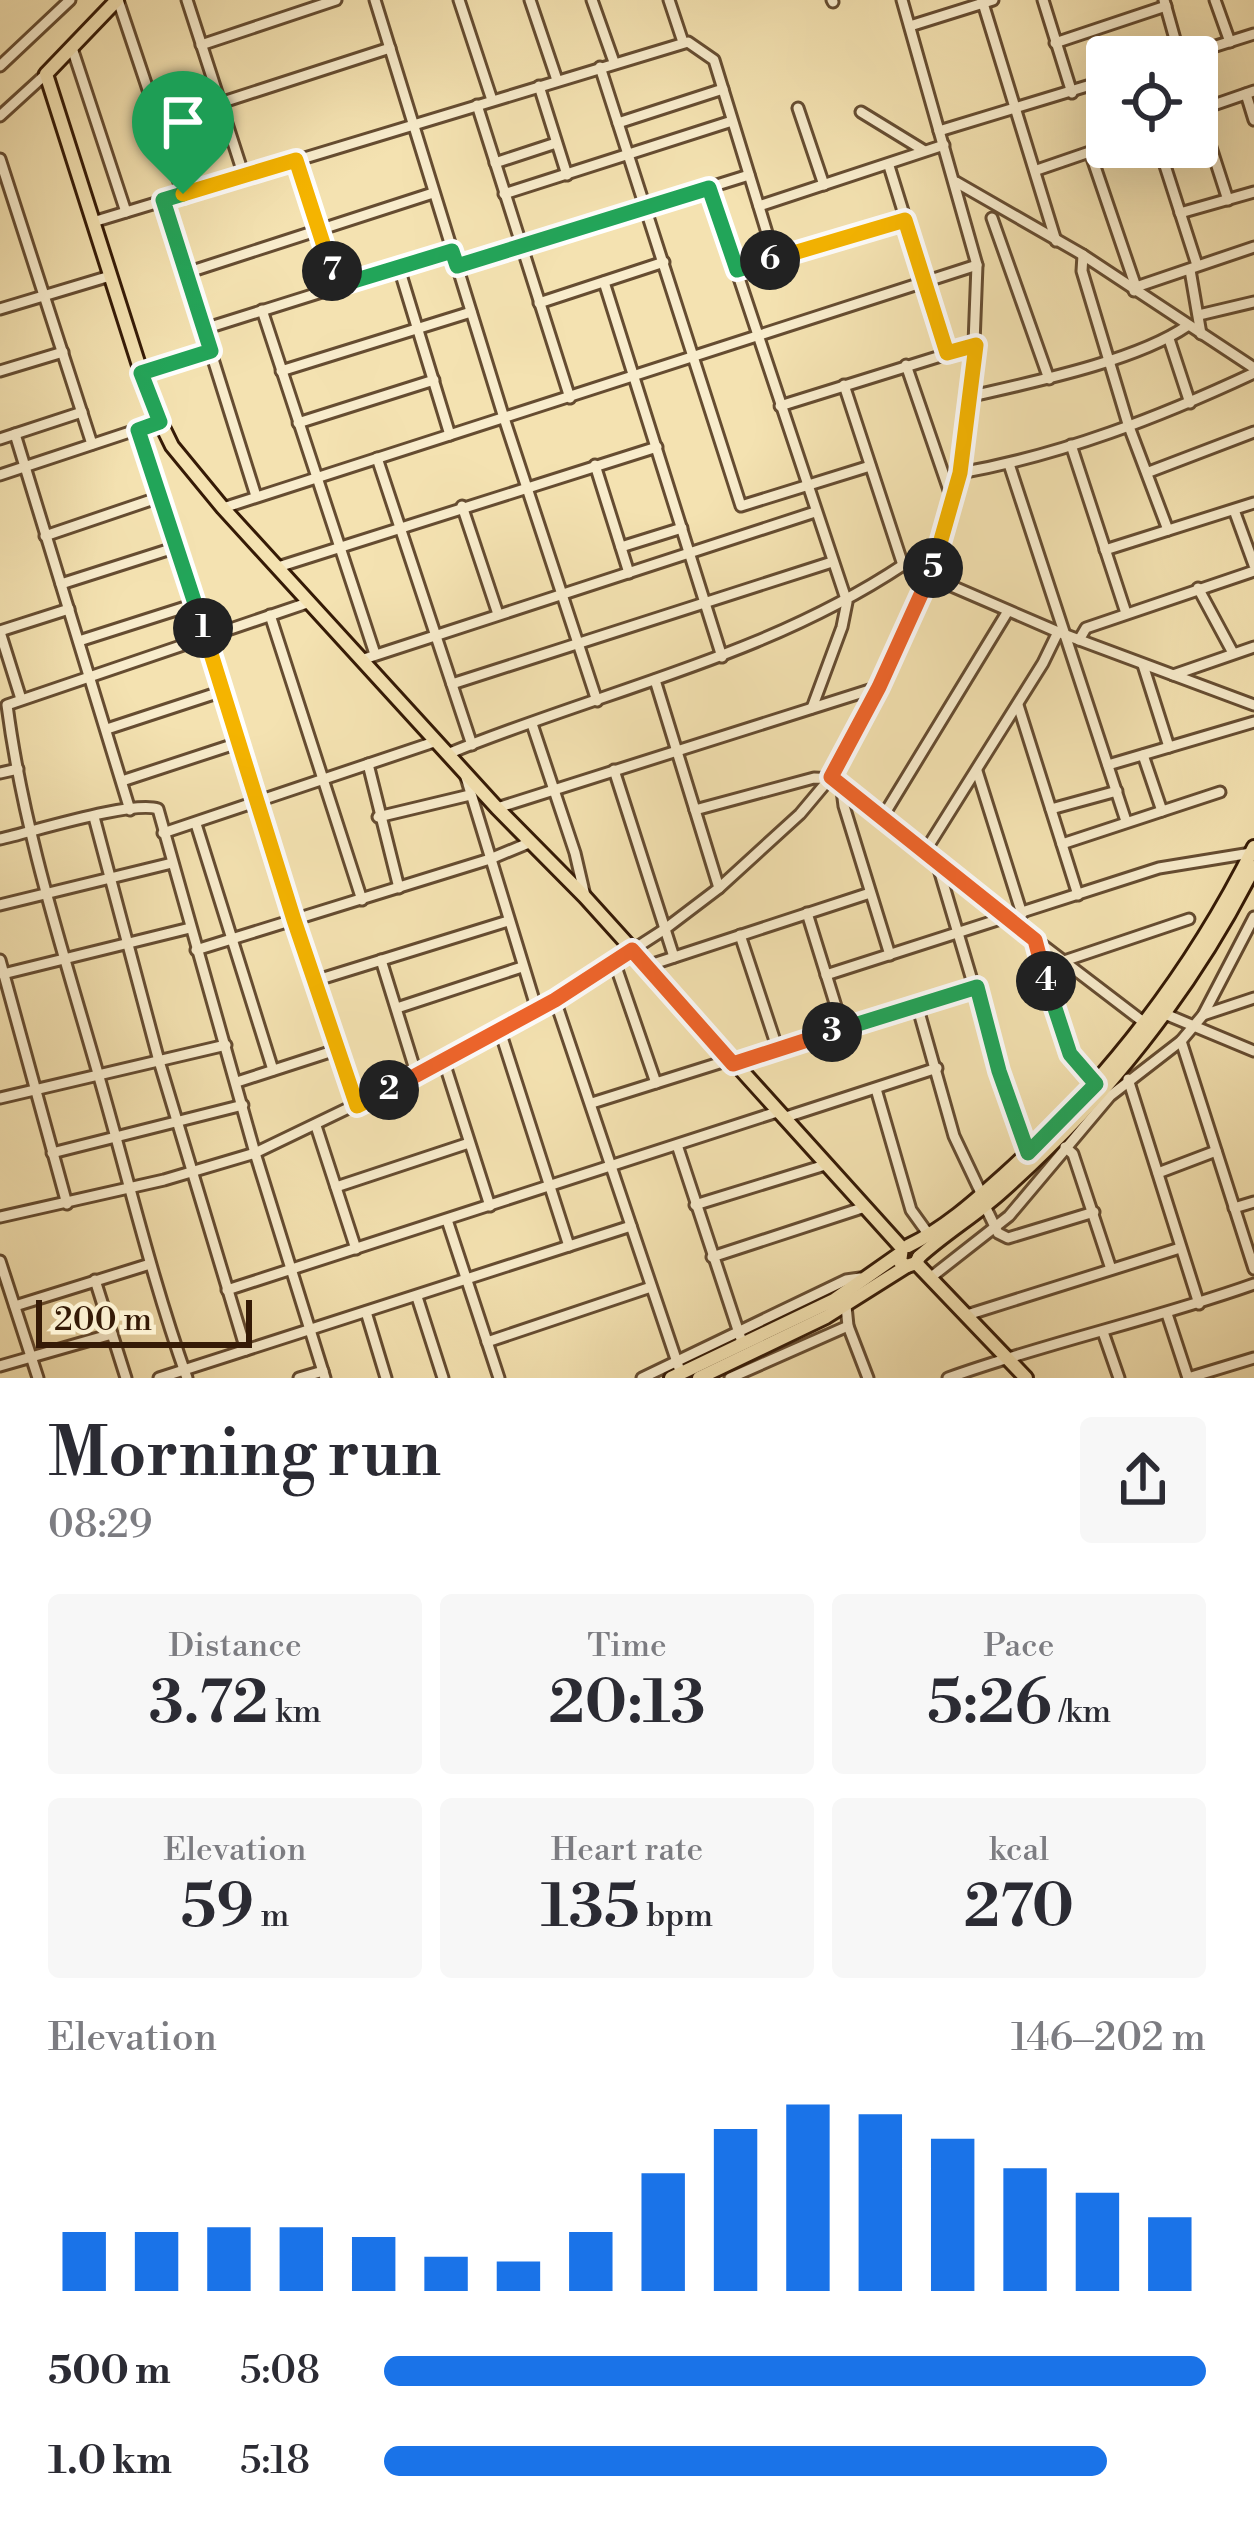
<!DOCTYPE html>
<meta charset="utf-8">
<style>
body{margin:0;font-family:"Libre Bodoni",serif;background:#f7f7f7;color:#2b2b33;height:100vh;display:flex;flex-direction:column;font-size:45px;white-space:nowrap}
*{box-sizing:border-box;margin:0}
p{font-size:39px;color:#7c7c81}
.icon{flex:none;width:66px;height:66px;fill:none;stroke:currentColor;stroke-width:2;stroke-linecap:round;stroke-linejoin:round}
.map{position:relative;height:1378px;overflow:hidden}
.panel{display:flex;flex-direction:column;background:#fff;flex:1}
.panel>*{flex:none}
.controls{position:absolute;left:1086px;top:36px;display:grid;gap:24px}
.controls a{display:grid;place-items:center;width:132px;height:132px;border-radius:12px;background:#fff;box-shadow:0 12px 48px #0002;font-size:60px}
.scale{position:absolute;left:36px;bottom:30px;width:216px;box-sizing:border-box;padding-left:12px;border:6px solid #351a06;border-top:0;font-size:33px;line-height:42px;white-space:nowrap;color:#351a06;-webkit-text-stroke:9px #f8eccc;paint-order:stroke}
.pin{position:absolute;display:grid;place-items:center;width:102px;height:102px;color:#fff;margin:-123px -51px;border-radius:50% 50% 50% 0;rotate:-45deg;box-shadow:0 0 12px #0007}
.pin .icon{rotate:45deg}
.km{position:absolute;width:60px;height:60px;margin:-30px;border-radius:50%;background:#222;color:#fff;font-size:33px;line-height:60px;text-align:center}
.round{display:grid;place-items:center;flex:none;width:126px;height:126px;border-radius:12px;background:#f7f7f7}
.summary{display:flex;align-items:center;justify-content:space-between;height:204px;padding:0 48px}
h1{font-size:66px;font-weight:600;line-height:90px}
.stats{display:grid;grid-template-columns:repeat(3,1fr);gap:18px;height:204px;padding:12px 48px}
.stats div{display:grid;align-content:center;border-radius:12px;background:#f7f7f7;text-align:center}
.stats b{font-size:60px;font-weight:600}
.stats small{font-size:33px;font-weight:400}
.stats p{font-size:33px}
.chart{height:336px;padding:24px 48px}
.chart p{display:flex;justify-content:space-between}
.chart svg{width:100%;height:216px;margin-top:12px;stroke:#1a73e8;stroke-width:6}
ul{padding:0 48px;list-style:none;font-size:39px}
li{display:grid;grid-template-columns:192px 144px 1fr;align-items:center;height:90px}
li i{height:30px;border-radius:15px;background:#1a73e8}
.map>svg:first-child{display:block}
.lines{fill:none;stroke-linecap:round;stroke-linejoin:round}
.minor-casing{stroke:#654c31;stroke-width:15}
.major-casing{stroke:#351a06;stroke-width:18}
.minor{stroke:#f8eccc;stroke-width:9}
.major{stroke:#f4e2b1;stroke-width:12}
.split-1-casing{stroke:#fff;stroke-width:24}
.split-2-casing{stroke:#fff;stroke-width:24}
.split-3-casing{stroke:#fff;stroke-width:24}
.split-4-casing{stroke:#fff;stroke-width:24}
.split-5-casing{stroke:#fff;stroke-width:24}
.split-6-casing{stroke:#fff;stroke-width:24}
.split-7-casing{stroke:#fff;stroke-width:24}
.split-8-casing{stroke:#fff;stroke-width:24}
.split-1{stroke:#22a559;stroke-width:15}
.split-2{stroke:#f5b400;stroke-width:15}
.split-3{stroke:#f0652b;stroke-width:15}
.split-4{stroke:#22a559;stroke-width:15}
.split-5{stroke:#f0652b;stroke-width:15}
.split-6{stroke:#f5b400;stroke-width:15}
.split-7{stroke:#22a559;stroke-width:15}
.split-8{stroke:#f5b400;stroke-width:15}
</style>
<div class="map">
<svg width="1254" height="1378" viewBox="0 0 1254 1378">
<rect width="100%" height="100%" fill="#f4e2b1"/>
<filter id="stains"><feTurbulence type="fractalNoise" baseFrequency=".00167" numOctaves="4"/><feColorMatrix values="0 0 0 0 .2 0 0 0 0 .09 0 0 0 0 .02 0 0 0 .5 -.17"/></filter>
<radialGradient id="worn" r=".72"><stop offset=".6" stop-color="#630" stop-opacity="0"/><stop offset="1" stop-color="#630" stop-opacity=".3"/></radialGradient>
<g class="lines">
<defs>
<g id="minor">
<path d="M118,0L183,194"/>
<path d="M187,0L244,176"/>
<path d="M375,0L504,418L597,701"/>
<path d="M459,0L492,100"/>
<path d="M530,0L557,80"/>
<path d="M592,0L614,62"/>
<path d="M669,0L683,42"/>
<path d="M832,0L833,2"/>
<path d="M982,0L1056,241"/>
<path d="M1043,0L1072,93"/>
<path d="M1164,0L1180,57"/>
<path d="M1215,0L1230,42"/>
<path d="M910,26L993,0"/>
<path d="M1055,43L1166,6"/>
<path d="M201,45L336,0"/>
<path d="M72,48L126,212"/>
<path d="M1181,57L1254,34"/>
<path d="M0,66L70,0"/>
<path d="M600,67L741,506L870,466"/>
<path d="M539,86L567,175"/>
<path d="M1246,94L1254,120"/>
<path d="M220,103L390,48"/>
<path d="M1197,104L1228,200"/>
<path d="M477,105L570,398"/>
<path d="M798,108L824,185"/>
<path d="M1199,110L1254,91"/>
<path d="M861,112L923,150"/>
<path d="M0,116L46,74"/>
<path d="M618,123L723,89"/>
<path d="M939,131L1107,80"/>
<path d="M1159,147L1197,265"/>
<path d="M1090,152L1136,287L1134,291"/>
<path d="M0,159L92,444"/>
<path d="M296,160L337,286"/>
<path d="M495,163L556,143"/>
<path d="M889,166L947,353"/>
<path d="M1037,170L1107,146"/>
<path d="M956,182L1083,255L1254,368"/>
<path d="M709,188L847,602L842,627L812,708"/>
<path d="M504,194L732,121"/>
<path d="M163,200L256,496"/>
<path d="M759,206L944,145"/>
<path d="M1180,213L1254,192"/>
<path d="M992,218L1049,379"/>
<path d="M93,222L688,42L714,60L775,259"/>
<path d="M1083,255L1082,271L1128,424L1168,530"/>
<path d="M457,266L749,175"/>
<path d="M399,268L450,435"/>
<path d="M737,270L905,220"/>
<path d="M1190,270L1201,334"/>
<path d="M186,273L433,193"/>
<path d="M604,282L722,657"/>
<path d="M1136,287L1254,247"/>
<path d="M539,303L664,262"/>
<path d="M0,309L110,276"/>
<path d="M262,310L375,654"/>
<path d="M1199,315L1254,302"/>
<path d="M204,329L452,251"/>
<path d="M1169,339L1190,403"/>
<path d="M906,365L951,496"/>
<path d="M0,371L63,352"/>
<path d="M281,371L471,312"/>
<path d="M141,372L211,351"/>
<path d="M844,385L903,565"/>
<path d="M972,396C1033,382 1136,361 1187,326"/>
<path d="M780,406L976,345"/>
<path d="M298,423L434,380"/>
<path d="M138,430L357,1106"/>
<path d="M15,434L130,810"/>
<path d="M0,439L82,412"/>
<path d="M1071,445L1126,613"/>
<path d="M377,458L472,745"/>
<path d="M1009,464L1126,821"/>
<path d="M595,465L629,573"/>
<path d="M1149,472L1254,432"/>
<path d="M960,473C1062,455 1160,417 1254,373"/>
<path d="M0,475L160,422"/>
<path d="M462,506L498,614"/>
<path d="M223,508L977,265"/>
<path d="M1234,510L1254,565"/>
<path d="M45,536L160,497"/>
<path d="M621,547L682,528"/>
<path d="M1105,550L1254,503"/>
<path d="M278,567L657,447"/>
<path d="M61,584L177,547"/>
<path d="M1198,588L1233,653"/>
<path d="M270,615L362,900"/>
<path d="M0,631L69,609"/>
<path d="M0,632L21,699"/>
<path d="M1079,640L1086,628L1254,571"/>
<path d="M79,641L195,604"/>
<path d="M364,659L815,512"/>
<path d="M1143,665L1169,747"/>
<path d="M1173,675L1254,647"/>
<path d="M655,680L719,888"/>
<path d="M452,684L832,562"/>
<path d="M1018,705L1078,895"/>
<path d="M532,724L575,853L585,896"/>
<path d="M107,729L223,691"/>
<path d="M450,753C604,690 763,658 903,565L1058,632L1254,705"/>
<path d="M1143,755L1162,811"/>
<path d="M368,764L399,888"/>
<path d="M1108,765L1254,722"/>
<path d="M614,770L674,957"/>
<path d="M977,771L1022,914"/>
<path d="M0,773L18,769"/>
<path d="M465,774L537,1010"/>
<path d="M122,781L238,743"/>
<path d="M841,782L844,806L890,955"/>
<path d="M497,808L879,687"/>
<path d="M1051,809L1117,791"/>
<path d="M695,810L814,778L836,779L938,865L1146,1024"/>
<path d="M94,817L159,1061L246,1350"/>
<path d="M378,817L470,795"/>
<path d="M882,818L1008,611"/>
<path d="M196,824L273,1070"/>
<path d="M163,833L437,741"/>
<path d="M0,839C32,832 133,800 158,809L255,1153L325,1378"/>
<path d="M1062,844L1220,792"/>
<path d="M924,853L1043,663L1058,632"/>
<path d="M938,866L999,1071L1028,1153"/>
<path d="M0,905L172,863"/>
<path d="M807,913L843,1029"/>
<path d="M740,935L778,1050"/>
<path d="M1036,943L1067,1047L1096,1084"/>
<path d="M196,950L490,859L531,842"/>
<path d="M0,960L67,1204"/>
<path d="M381,960L417,1076"/>
<path d="M614,961L656,1083"/>
<path d="M1064,961L1189,919"/>
<path d="M647,966L870,893"/>
<path d="M3,974L190,928"/>
<path d="M826,975L1159,868L1251,853"/>
<path d="M314,981L508,921"/>
<path d="M555,1000L681,1374"/>
<path d="M917,1005L954,1136L982,1195"/>
<path d="M397,1008L522,967"/>
<path d="M1165,1014L1254,1051"/>
<path d="M1203,1015L1254,998"/>
<path d="M500,1031L569,1246"/>
<path d="M1181,1041L1254,1269"/>
<path d="M444,1062L490,1206"/>
<path d="M733,1064L977,987"/>
<path d="M1128,1079L1199,1304"/>
<path d="M237,1082L336,1050"/>
<path d="M876,1089L911,1210L929,1235"/>
<path d="M0,1098L226,1045"/>
<path d="M592,1103L729,1060"/>
<path d="M783,1118L937,1068"/>
<path d="M316,1126L356,1249"/>
<path d="M677,1145L741,1339"/>
<path d="M1065,1147L1073,1154L1111,1269"/>
<path d="M52,1153L243,1105"/>
<path d="M1158,1173L1216,1151"/>
<path d="M336,1187L469,1143"/>
<path d="M695,1205L825,1165"/>
<path d="M985,1206L998,1233L1008,1238L1094,1212"/>
<path d="M1234,1208L1254,1202"/>
<path d="M0,1217L164,1180L255,1153L444,1062L555,1000L665,929L719,888L800,814L831,777L879,687L929,578L960,473L972,396L977,265L902,0"/>
<path d="M447,1220L499,1378"/>
<path d="M712,1257L865,1207"/>
<path d="M0,1261L38,1378"/>
<path d="M930,1278L1009,1216L1110,1096L1181,1041L1203,1015L1254,917"/>
<path d="M95,1280L126,1378"/>
<path d="M227,1290L777,1112"/>
<path d="M417,1297L443,1378"/>
<path d="M15,1306L150,1264"/>
<path d="M846,1306L848,1326L868,1378"/>
<path d="M366,1312L386,1378"/>
<path d="M1167,1314L1188,1378"/>
<path d="M967,1315L1180,1248"/>
<path d="M1103,1332L1119,1378"/>
<path d="M487,1342L651,1287"/>
<path d="M0,1366L112,1334"/>
<path d="M159,1378L631,1226"/>
<path d="M187,1378C151,1277 127,1173 97,1070C63,951 23,829 7,705L310,602"/>
<path d="M299,1378L323,1371"/>
<path d="M642,1378L846,1280L860,1278"/>
<path d="M730,1378L848,1326"/>
<path d="M948,1378C1048,1342 1153,1320 1254,1284"/>
<path d="M1188,1378L1254,1358"/>
</g>
<g id="major">
<path d="M117,0L46,74L151,403L172,446L223,508L497,808L585,897L865,1207L902,1248L900,1262L907,1266L916,1263"/>
<path d="M908,1246C944,1229 975,1201 1004,1175C1107,1081 1192,972 1254,847"/>
<path d="M919,1257C944,1234 974,1216 999,1194C1103,1102 1192,991 1254,867"/>
<path d="M919,1257L916,1263L1026,1378"/>
<path d="M671,1378L834,1300L898,1255"/>
<path d="M699,1378L826,1317L907,1266"/>
</g>
</defs>
<use href="#minor" class="minor-casing"/>
<use href="#major" class="major-casing"/>
<use href="#minor" class="minor"/>
<use href="#major" class="major"/>
</g>
<g class="lines">
<defs>
<path id="split-1" d="M183,194L163,200L211,351L141,373L160,422L138,430L203,628"/>
<path id="split-2" d="M203,628L294,920L357,1106L389,1090"/>
<path id="split-3" d="M389,1090L555,1000L632,950L733,1064L832,1032"/>
<path id="split-4" d="M832,1032L977,987L999,1071L1028,1153L1096,1084L1070,1054L1046,981"/>
<path id="split-5" d="M933,568L879,687L831,777L1035,940L1046,981"/>
<path id="split-6" d="M770,260L905,220L947,353L976,345L960,473L933,568"/>
<path id="split-7" d="M332,271L337,286L452,251L457,266L709,188L737,270L770,260"/>
<path id="split-8" d="M183,194L296,160L332,271"/>
</defs>
<use href="#split-1" class="split-1-casing"/>
<use href="#split-2" class="split-2-casing"/>
<use href="#split-3" class="split-3-casing"/>
<use href="#split-4" class="split-4-casing"/>
<use href="#split-5" class="split-5-casing"/>
<use href="#split-6" class="split-6-casing"/>
<use href="#split-7" class="split-7-casing"/>
<use href="#split-8" class="split-8-casing"/>
<use href="#split-1" class="split-1"/>
<use href="#split-2" class="split-2"/>
<use href="#split-3" class="split-3"/>
<use href="#split-4" class="split-4"/>
<use href="#split-5" class="split-5"/>
<use href="#split-6" class="split-6"/>
<use href="#split-7" class="split-7"/>
<use href="#split-8" class="split-8"/>
</g>
<rect width="100%" height="100%" filter="url(#stains)"/>
<rect width="100%" height="100%" fill="url(#worn)"/>
</svg>
<div class="controls">
<a><svg class="icon" aria-label="locate" viewBox="0 0 24 24"><circle cx="12" cy="12" r="6"/><path d="M12 2v4M12 18v4M2 12h4M18 12h4"/></svg></a>
</div>
<div class="scale">200 m</div>
<div class="pin" style="left:183px;top:194px;background:#1e9e55"><svg class="icon" aria-label="arrive" viewBox="0 0 24 24"><path d="M6 21V4h12l-3 4 3 4H6"/></svg></div>
<b class="km" style="left:203px;top:628px">1</b>
<b class="km" style="left:389px;top:1090px">2</b>
<b class="km" style="left:832px;top:1032px">3</b>
<b class="km" style="left:1046px;top:981px">4</b>
<b class="km" style="left:933px;top:568px">5</b>
<b class="km" style="left:770px;top:260px">6</b>
<b class="km" style="left:332px;top:271px">7</b>
</div>
<section class="panel">
<div class="summary"><div><h1>Morning run</h1><p>08:29</p></div><a class="round"><svg class="icon" aria-label="share" viewBox="0 0 24 24"><path d="M12 15V3M7 8l5-5 5 5M5 13v7h14v-7"/></svg></a></div>
<div class="stats">
<div><p>Distance</p><b>3.72<small> km</small></b></div>
<div><p>Time</p><b>20:13</b></div>
<div><p>Pace</p><b>5:26<small> /km</small></b></div>
</div>
<div class="stats">
<div><p>Elevation</p><b>59<small> m</small></b></div>
<div><p>Heart rate</p><b>135<small> bpm</small></b></div>
<div><p>kcal</p><b>270</b></div>
</div>
<div class="chart"><p><span>Elevation</span>146–202 m</p>
<svg viewBox="0 0 160 44" preserveAspectRatio="none"><path d="M5 44V32M15 44V32M25 44V31M35 44V31M45 44V33M55 44V37M65 44V38M75 44V32M85 44V20M95 44V11M105 44V6M115 44V8M125 44V13M135 44V19M145 44V24M155 44V29"/></svg>
</div>
<ul>
<li><b>500 m</b>5:08<i style="width:100%"></i></li>
<li><b>1.0 km</b>5:18<i style="width:88%"></i></li>
</ul>
</section>
